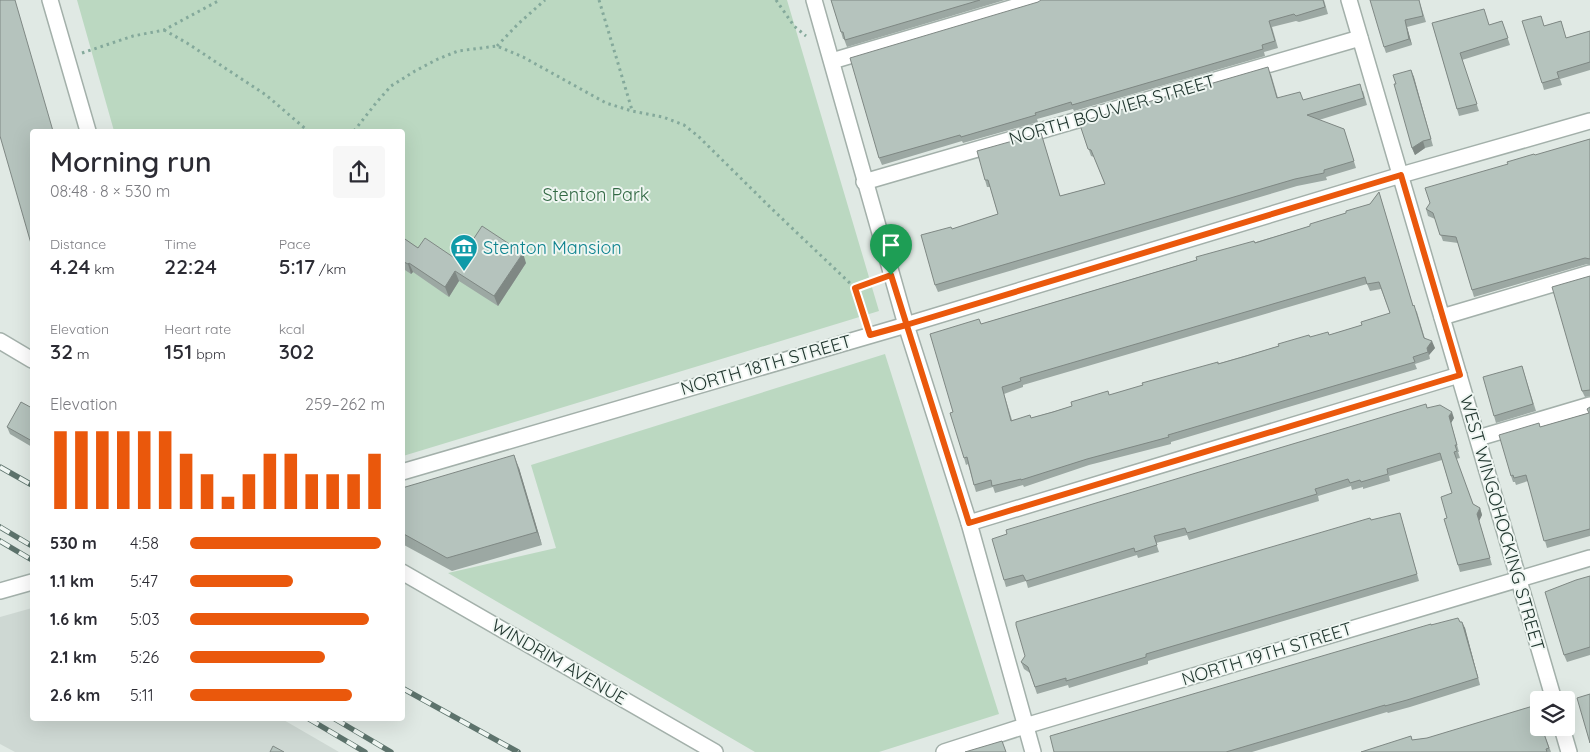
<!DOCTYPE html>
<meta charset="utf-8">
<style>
body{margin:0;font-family:Quicksand,sans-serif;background:#f7f7f7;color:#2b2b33;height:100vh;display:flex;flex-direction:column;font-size:19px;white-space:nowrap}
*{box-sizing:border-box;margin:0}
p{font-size:16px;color:#7c7c81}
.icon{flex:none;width:28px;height:28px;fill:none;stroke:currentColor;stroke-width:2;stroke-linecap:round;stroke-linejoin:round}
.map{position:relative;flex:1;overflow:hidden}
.details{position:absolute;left:30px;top:129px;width:375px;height:592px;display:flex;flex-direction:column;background:#fff;border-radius:5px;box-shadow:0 5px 20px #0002}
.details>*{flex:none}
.controls{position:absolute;left:1530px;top:691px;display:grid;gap:10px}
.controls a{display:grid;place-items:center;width:45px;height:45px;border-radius:5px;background:#fff;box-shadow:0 5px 20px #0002;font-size:25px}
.pin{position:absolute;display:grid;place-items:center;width:42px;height:42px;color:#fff;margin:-51px -21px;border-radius:50% 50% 50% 0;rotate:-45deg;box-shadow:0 0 5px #0007}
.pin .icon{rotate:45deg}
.round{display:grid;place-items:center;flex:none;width:52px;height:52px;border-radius:5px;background:#f7f7f7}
.summary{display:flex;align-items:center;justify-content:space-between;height:85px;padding:0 20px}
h1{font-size:28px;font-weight:600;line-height:38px}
.stats{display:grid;grid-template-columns:repeat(3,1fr);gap:8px;height:85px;padding:5px 20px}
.stats div{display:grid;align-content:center}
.stats b{font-size:21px;font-weight:600}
.stats small{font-size:14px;font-weight:400}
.stats p{font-size:14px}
.chart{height:140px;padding:10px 20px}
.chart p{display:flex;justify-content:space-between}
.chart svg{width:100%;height:90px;margin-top:5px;stroke:#ea580c;stroke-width:6}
ul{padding:0 20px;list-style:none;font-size:16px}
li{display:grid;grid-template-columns:80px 60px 1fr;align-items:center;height:38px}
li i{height:12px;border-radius:6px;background:#ea580c}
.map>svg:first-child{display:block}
.built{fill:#ced8d3}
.green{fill:#bbd8c1}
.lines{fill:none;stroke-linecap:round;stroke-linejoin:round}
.street-casing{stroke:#a3b0aa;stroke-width:18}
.path{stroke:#84a99b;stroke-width:3;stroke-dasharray:2.5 4;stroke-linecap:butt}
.street{stroke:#fff;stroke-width:15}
.rail-casing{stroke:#5d736c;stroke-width:5.5}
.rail{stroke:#eff6f2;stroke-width:4;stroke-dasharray:11;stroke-linecap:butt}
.wall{fill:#9ca8a3;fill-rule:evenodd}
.shaded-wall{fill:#7f8884}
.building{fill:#b5c3bd;stroke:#7f8884;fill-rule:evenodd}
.route-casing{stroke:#fff;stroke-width:10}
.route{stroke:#ea580c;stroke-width:6}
.labels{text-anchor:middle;stroke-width:4;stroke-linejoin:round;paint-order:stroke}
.street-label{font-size:18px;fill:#223730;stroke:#eff6f2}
.park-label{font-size:18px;fill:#326944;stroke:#eff6f2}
.culture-label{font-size:18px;fill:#0d838f;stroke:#eff6f2;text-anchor:start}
</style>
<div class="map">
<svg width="1590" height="752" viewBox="0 0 1590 752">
<rect width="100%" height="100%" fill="#e0e9e4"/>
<path class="built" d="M32,608V719H282L339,752H15L0,744V617Z"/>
<g class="green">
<path d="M77,0H787L879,311L403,456L402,131H114Z"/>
<path d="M885,354L999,714L879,752H755L448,573L556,548L531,465Z"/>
</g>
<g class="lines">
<defs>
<g id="street">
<path d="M50,0L88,131"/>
<path d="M814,0L906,325L969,523L1033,752"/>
<path d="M1349,0L1554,700"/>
<path d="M832,61L1038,0"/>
<path d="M864,182L1360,38"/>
<path d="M1442,317L1590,273"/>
<path d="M0,341L32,360"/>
<path d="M1478,438L1590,405"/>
<path d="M402,472L906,325L1401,175L1590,121"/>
<path d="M969,523L1459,375"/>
<path d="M402,572L715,752"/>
<path d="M0,591L32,582"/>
<path d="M1562,728L1569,752"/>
<path d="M944,752L1025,726L1590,558"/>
</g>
</defs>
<use href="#street" class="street-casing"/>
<g class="path">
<path d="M599,0L632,110"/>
<path d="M776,0L794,26L806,36"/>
<path d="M164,30L187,43L266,95L308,131"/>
<path d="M497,46L518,24L545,0"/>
<path d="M82,53L133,36L164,30L220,0"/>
<path d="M354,131L376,103L391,86L415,71L438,59L458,51L497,46L523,57L606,103L632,111L663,117L684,125L698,136L772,209L855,288L865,320"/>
<path d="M855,288L876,280"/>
</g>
<use href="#street" class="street"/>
<defs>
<g id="rail">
<path d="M0,467L32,485"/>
<path d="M0,527L32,546"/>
<path d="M0,541L32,560"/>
<path d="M402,688L518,752"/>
<path d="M309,719L365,752"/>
<path d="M335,719L391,752"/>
</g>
</defs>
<use href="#rail" class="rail-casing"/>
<use href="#rail" class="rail"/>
</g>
<g class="wall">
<path d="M831,0H1005L847,47L844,39H843L841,32Z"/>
<path d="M1324,0L1328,14L1299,22L1296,21L1272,27L1278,48L1264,52L1265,56L1074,111L1073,109L1037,119L1038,122L963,143L962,141L882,165L879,158L1038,2Z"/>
<path d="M1419,0L1426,22L1407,27L1412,45L1386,53L1384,47Z"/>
<path d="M1502,21L1510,45L1462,60L1479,111L1459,116L1432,23L1489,25Z"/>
<path d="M1561,21L1566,38L1590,31V70L1560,79L1562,85L1544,90L1542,83L1544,26Z"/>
<path d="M1411,70L1433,146L1425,148L1415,155L1412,148L1396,84Z"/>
<path d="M1271,74L1278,98L1303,100L1363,91L1367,105L1319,120L1344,129L1356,168L1326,177L1327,180L1297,186L938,292L935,285L952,229L998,214L990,187H987L985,180L1043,140L1060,196L1105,184L1094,157L1091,156L1079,122Z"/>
<path d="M1590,139V265L1587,264L1474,297L1458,243L1443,241L1435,219L1428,216L1426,209L1508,164Z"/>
<path d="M1379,192L1413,306L1417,312L1425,339L1435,348L1429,355L1430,359L1415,364L1417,369L1171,442V444L1089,465L1024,487L1023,485L995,493L993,487L976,492L968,464L966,465L964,458L953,412L981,324L1310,226L1346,213L1370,204ZM1367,284L1370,291L1381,289L1390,313L1362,325L1329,335L1310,337L1031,418L1012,420L1004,394L1023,387V385Z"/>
<path d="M402,237L418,248L459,261L526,263L498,306L459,281L449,297L413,272L411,274L402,268Z"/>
<path d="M1590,276V396L1585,397L1582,391Z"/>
<path d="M1522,366L1536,411L1496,423L1494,416Z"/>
<path d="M1590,407V536L1547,548L1528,481L1516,485L1515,482H1513L1511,476L1540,427L1589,413Z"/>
<path d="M32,408V447L10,434L7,427Z"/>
<path d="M1428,408L1454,418L1451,423L1459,452H1458L1460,458L1456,459L1473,504L1480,508L1482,515L1479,521L1492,565L1460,572L1458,565L1447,518L1452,493L1442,460L1389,476L1390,481L1363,489V487L1352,490L1351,486L1318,496L1319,501L1189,540L1187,535L1156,543L1159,552L1138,558L1137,555L1028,588L1026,581L1006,587L1004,580Z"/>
<path d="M519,468L542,545L452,571L404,545L402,539V488Z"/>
<path d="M1371,520H1402L1419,581L1148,661V664L1069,688L1068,685L1037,694L1030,673L1024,669L1021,662Z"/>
<path d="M1590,576V655L1567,662L1564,655Z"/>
<path d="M1460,622L1465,628L1480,685L1410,707L1388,713L1387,712L1252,752H1054L1431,625Z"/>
<path d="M1534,710L1542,728L1551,752H1361L1412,740L1427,738Z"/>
</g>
<g class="shaded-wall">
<path d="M1405,20L1407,27L1412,45L1409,39Z"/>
<path d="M1411,70L1414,77L1433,146L1431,139Z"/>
<path d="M1423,141L1425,148L1415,155L1412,148Z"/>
<path d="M523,253L526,263L498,306L494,296Z"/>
<path d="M409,263L413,272L411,274L408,264Z"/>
<path d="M455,271L459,281L449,297L445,287Z"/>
<path d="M1432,341L1435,348L1429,355L1430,359L1427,348Z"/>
<path d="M1452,412L1454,418L1451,423L1459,452L1449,416Z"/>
<path d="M514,455L519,468L542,545L537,532Z"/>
<path d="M1480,508L1482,515L1479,521L1492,565L1477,514Z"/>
<path d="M1462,622L1465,628L1480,685Z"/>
</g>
<g class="building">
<path d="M0,0H15L53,131H32V247L0,136Z"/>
<path d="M831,0H980L845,40L843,32H841Z"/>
<path d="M1041,0H1323L1325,7L1296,16L1294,14L1269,21L1275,41L1262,45L1263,49L1072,105L1071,102L1035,113L1036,115L961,137L960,135L879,158L850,58L1038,2Z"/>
<path d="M1370,0H1419L1423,16L1405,20L1409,39L1384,47Z"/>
<path d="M1484,9L1489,25L1502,21L1508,38L1460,53L1477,104L1457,109L1432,23Z"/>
<path d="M1541,16L1544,26L1561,21L1566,38L1590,31V62L1557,72L1559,78L1542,83L1522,21Z"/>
<path d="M1268,67L1277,98L1300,92L1303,100L1360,84L1364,98L1307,115L1344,129L1354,161L1324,170V173L1295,179L935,285L921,235L951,227L952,229L998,214L988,180H985L977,151L1041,133L1060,196L1105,184L1091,150L1088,149L1079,122Z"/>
<path d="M1411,70L1431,139L1423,141L1412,148L1394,84H1396L1393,75Z"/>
<path d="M1590,139V259L1585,258L1472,290L1456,237L1440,235L1433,213L1426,209L1430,203L1425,188L1508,164L1507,162L1534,154L1535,155Z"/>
<path d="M1379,192L1413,306L1414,305L1424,338L1432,341L1427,348L1428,352L1413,357L1415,362L1168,435L1169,437L1087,459L1021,480V479L992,486L991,480L974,485L967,457L964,458L950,413L953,412L930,334L979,319L981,324L1197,260L1196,257L1254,241L1255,243L1310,226V224L1346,213V211L1370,204ZM1365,277L1367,284L1379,282L1390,313L1361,322L1362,325L1329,335L1328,332L1310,337L1309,335L1278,344L1279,346L1246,356L1218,364V362L1142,383L1143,385L1109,395L1108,391L1088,397L1071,402L1072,406L1053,412L1031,418L1030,415L1011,421L1002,387L1021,381L1020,378Z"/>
<path d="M482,226L523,253L494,296L455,271L445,287L409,263L408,264L402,261V237L418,248L425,238L459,261Z"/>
<path d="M1590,276V390L1582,391L1552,287Z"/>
<path d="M1522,366L1533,404L1494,416L1483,377Z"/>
<path d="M21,402L32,408V441L7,427Z"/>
<path d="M1426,404L1427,408L1440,405L1452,412L1449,416L1457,445H1455L1457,451L1454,452L1473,504L1480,508L1477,514L1490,558L1458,565L1444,519L1447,518L1441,497L1452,493L1440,453L1387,469L1388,474L1361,482L1360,480L1350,483L1348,479L1315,489L1317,494L1187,533L1185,528L1154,536L1157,545L1135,552L1134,548L1026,581L1023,575L1004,580L992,539L1007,534L1006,530Z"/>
<path d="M1590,407V529L1544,541L1526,475L1514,478L1513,475L1511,476L1499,435L1539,423L1540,427L1589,413L1587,409Z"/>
<path d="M514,455L537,532L447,558L402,533V488Z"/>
<path d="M1400,513L1417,574L1146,654V657L1066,681V678L1035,687L1028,667L1021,662L1025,656L1016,625V622L1370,518L1371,520Z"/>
<path d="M1590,576V647L1564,655L1545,592L1576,580Z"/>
<path d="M1458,618L1460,622H1462L1478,678L1407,700L1385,706V705L1226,752H1054L1050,736L1431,624V625Z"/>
<path d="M1590,694V743L1577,698Z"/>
<path d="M1533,706L1534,710H1536L1539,717V728H1542L1549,748L1546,749L1547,752H1361L1411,736L1412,740L1427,738Z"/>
<path d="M1002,741L1006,752H965Z"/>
<path d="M273,746L284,752H270Z"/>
</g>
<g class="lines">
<defs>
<path id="route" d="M891,275L969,523L1460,375L1401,175L906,325L870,335L855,288L891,275"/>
</defs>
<use href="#route" class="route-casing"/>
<use href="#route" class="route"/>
</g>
<defs>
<symbol id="museum-pin" viewBox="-11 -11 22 30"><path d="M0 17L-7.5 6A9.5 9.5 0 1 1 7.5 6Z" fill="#0f9aa8" stroke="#eff6f2"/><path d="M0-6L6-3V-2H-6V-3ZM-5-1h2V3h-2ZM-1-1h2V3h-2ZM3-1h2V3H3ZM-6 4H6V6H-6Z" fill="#fff"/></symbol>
</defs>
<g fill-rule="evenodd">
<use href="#museum-pin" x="448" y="232" width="32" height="43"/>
</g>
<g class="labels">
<g class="street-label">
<text transform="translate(1112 110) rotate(-16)" y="6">NORTH BOUVIER STREET</text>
<text transform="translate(766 365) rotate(-16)" y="6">NORTH 18TH STREET</text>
<text transform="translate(1502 523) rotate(74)" y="6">WEST WINGOHOCKING STREET</text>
<text transform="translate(1267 654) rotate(-17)" y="6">NORTH 19TH STREET</text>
<text transform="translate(559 662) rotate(30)" y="6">WINDRIM AVENUE</text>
</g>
<g class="park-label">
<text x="596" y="201">Stenton Park</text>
</g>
<g class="culture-label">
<text x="483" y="254">Stenton Mansion</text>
</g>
</g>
</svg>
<div class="controls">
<a><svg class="icon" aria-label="layers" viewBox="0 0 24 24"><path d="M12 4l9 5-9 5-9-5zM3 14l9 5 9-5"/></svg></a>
</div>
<div class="pin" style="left:891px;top:275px;background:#1e9e55"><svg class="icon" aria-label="arrive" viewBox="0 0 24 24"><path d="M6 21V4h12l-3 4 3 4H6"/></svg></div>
<section class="details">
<div class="summary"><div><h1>Morning run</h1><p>08:48 · 8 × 530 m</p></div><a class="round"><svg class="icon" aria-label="share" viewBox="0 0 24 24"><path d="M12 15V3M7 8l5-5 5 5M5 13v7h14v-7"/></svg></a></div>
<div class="stats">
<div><p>Distance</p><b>4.24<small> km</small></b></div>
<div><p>Time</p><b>22:24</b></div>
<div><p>Pace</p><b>5:17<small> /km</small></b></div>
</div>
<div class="stats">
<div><p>Elevation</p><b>32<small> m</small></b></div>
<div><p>Heart rate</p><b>151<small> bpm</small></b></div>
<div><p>kcal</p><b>302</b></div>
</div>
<div class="chart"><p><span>Elevation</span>259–262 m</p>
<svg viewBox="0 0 160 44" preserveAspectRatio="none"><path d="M5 44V6M15 44V6M25 44V6M35 44V6M45 44V6M55 44V6M65 44V17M75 44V27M85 44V38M95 44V27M105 44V17M115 44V17M125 44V27M135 44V27M145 44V27M155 44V17"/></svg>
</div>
<ul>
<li><b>530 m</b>4:58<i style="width:98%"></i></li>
<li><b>1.1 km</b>5:47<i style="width:53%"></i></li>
<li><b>1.6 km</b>5:03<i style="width:92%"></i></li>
<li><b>2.1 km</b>5:26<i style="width:69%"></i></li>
<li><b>2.6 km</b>5:11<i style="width:83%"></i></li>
</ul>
</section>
</div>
